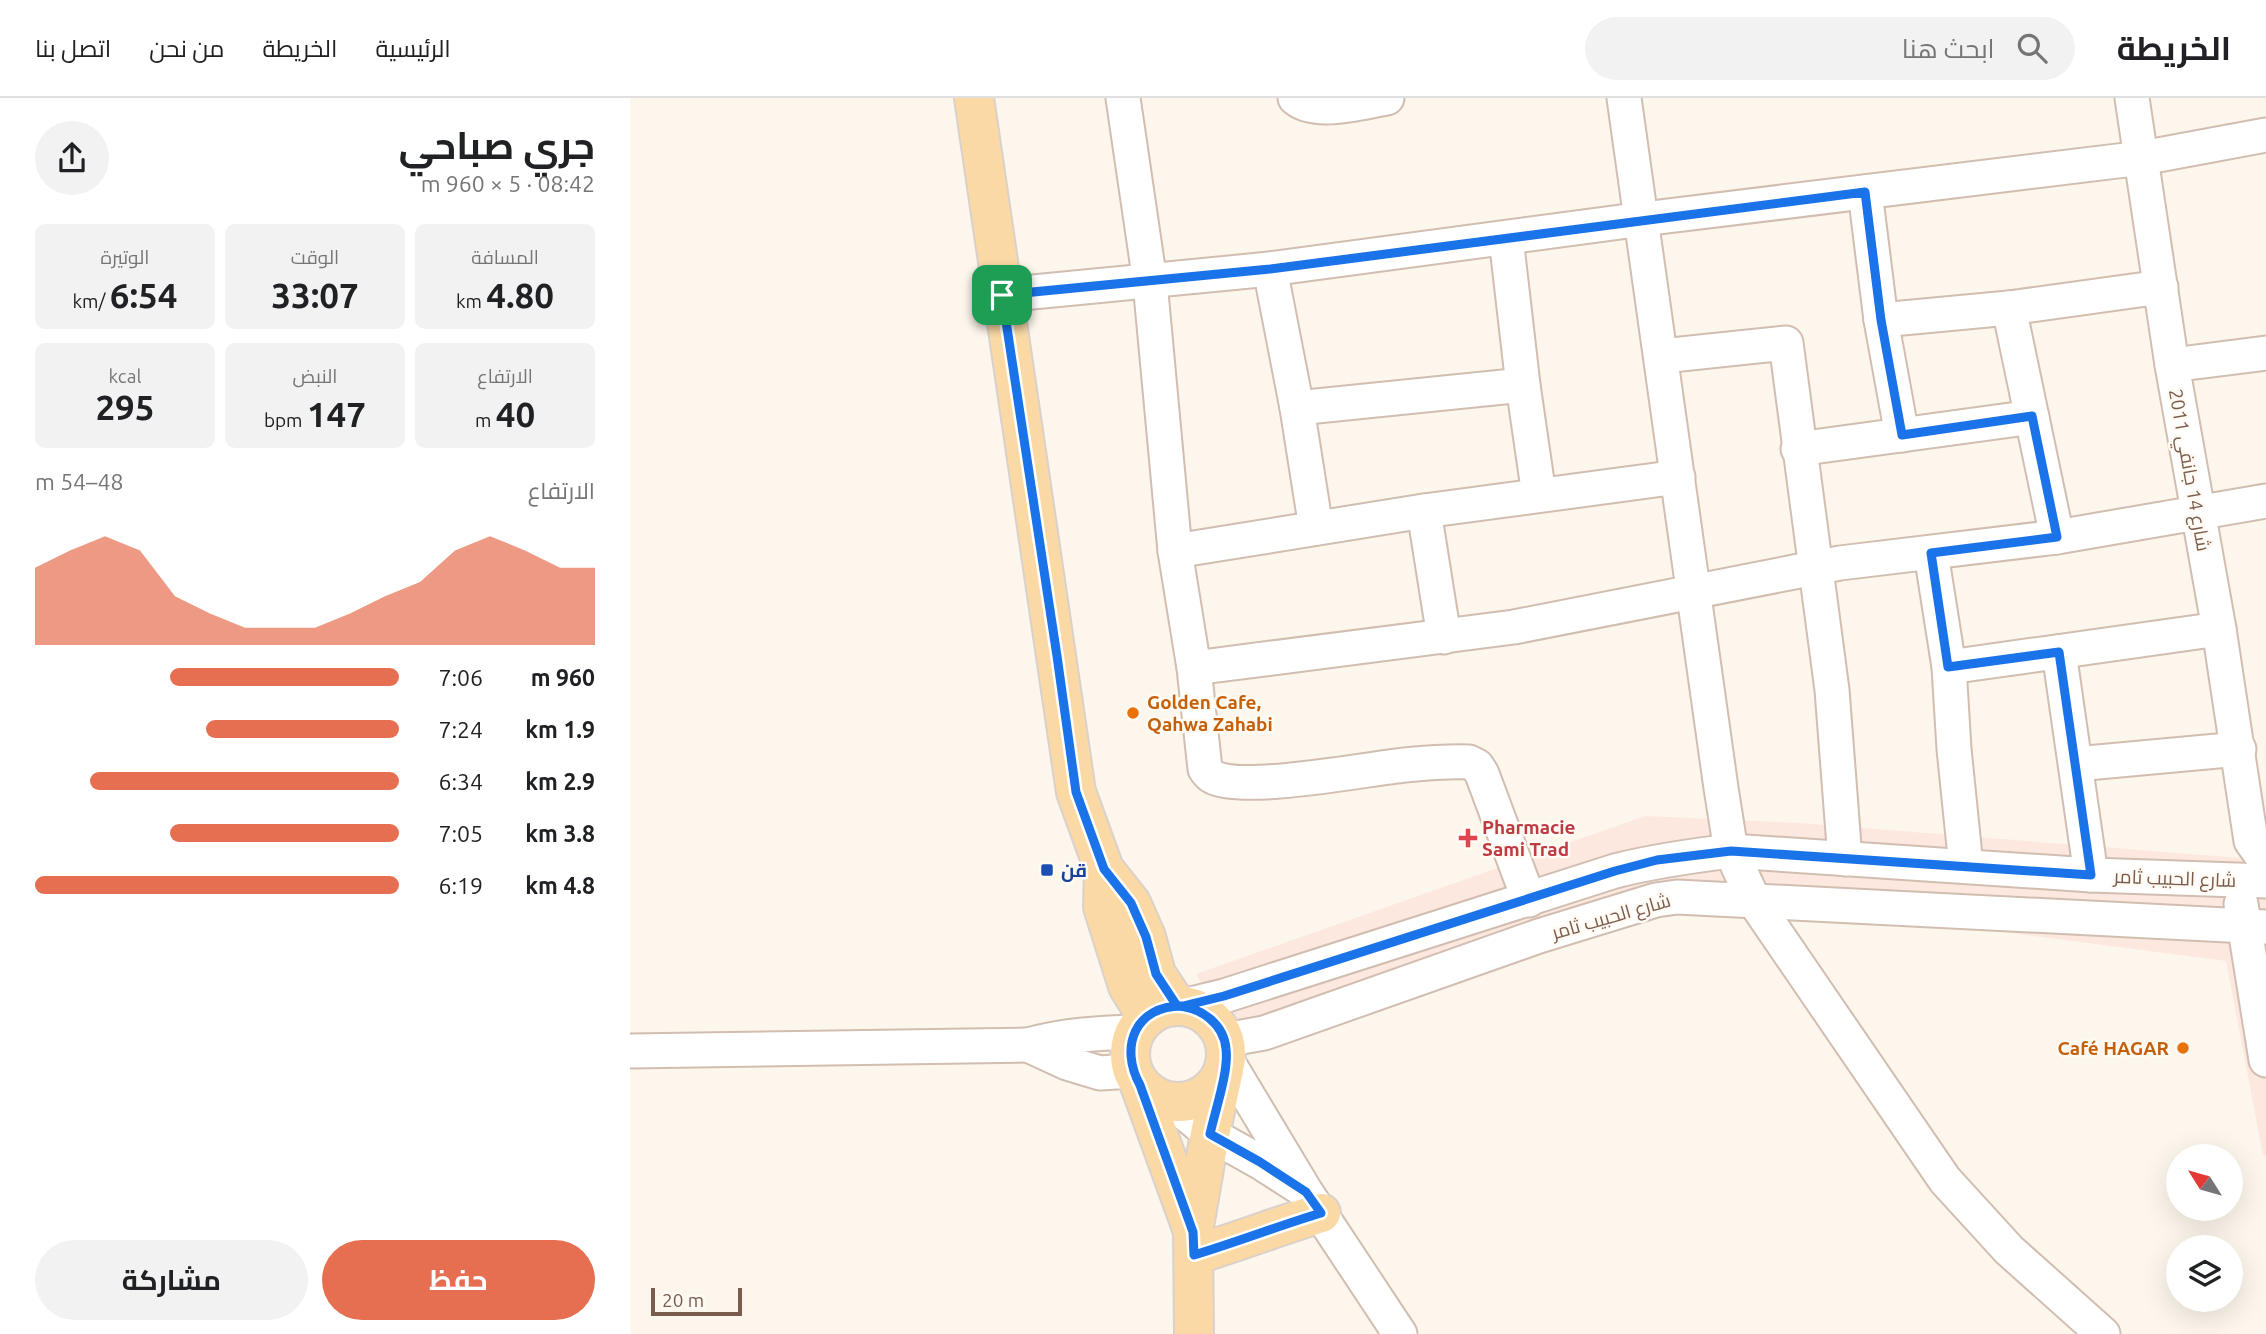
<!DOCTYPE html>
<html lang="ar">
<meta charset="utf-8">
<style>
body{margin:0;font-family:Ubuntu,Cairo,sans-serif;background:#f2f2f2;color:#202124;direction:rtl;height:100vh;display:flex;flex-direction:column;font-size:26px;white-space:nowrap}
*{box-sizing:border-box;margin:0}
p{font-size:23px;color:#757577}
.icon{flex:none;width:38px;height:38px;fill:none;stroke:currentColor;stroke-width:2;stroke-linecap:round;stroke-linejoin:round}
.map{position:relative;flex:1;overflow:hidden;direction:ltr}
.side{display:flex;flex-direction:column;background:#fff;width:630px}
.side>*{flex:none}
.needle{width:46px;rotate:307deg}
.tools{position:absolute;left:1536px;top:1046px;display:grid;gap:14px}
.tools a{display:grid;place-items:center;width:77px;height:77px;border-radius:50%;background:#fff;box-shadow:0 7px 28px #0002;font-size:35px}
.scale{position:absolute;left:21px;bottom:18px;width:91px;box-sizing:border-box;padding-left:7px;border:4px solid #7a5c4d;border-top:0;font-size:19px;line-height:24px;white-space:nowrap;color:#7a5c4d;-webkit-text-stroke:5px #fffaf3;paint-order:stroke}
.pin{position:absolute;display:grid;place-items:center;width:60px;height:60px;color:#fff;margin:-30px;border-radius:14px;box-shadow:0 4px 10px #0006}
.round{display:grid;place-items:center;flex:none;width:74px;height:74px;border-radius:37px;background:#f2f2f2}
.overview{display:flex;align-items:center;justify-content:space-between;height:119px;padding:0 35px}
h1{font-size:38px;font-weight:700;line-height:52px}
.figures{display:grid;grid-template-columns:repeat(3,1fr);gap:10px;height:119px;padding:7px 35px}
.figures div{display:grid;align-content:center;border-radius:10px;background:#f2f2f2;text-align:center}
.figures b{font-size:35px;font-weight:700}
.figures small{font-size:19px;font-weight:400}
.figures p{font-size:19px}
.chart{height:196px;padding:14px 35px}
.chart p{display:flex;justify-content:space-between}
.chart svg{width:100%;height:126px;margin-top:7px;fill:#e76f51;opacity:.7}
.primary-button{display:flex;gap:14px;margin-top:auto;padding:14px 35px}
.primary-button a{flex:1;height:80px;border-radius:42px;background:#e76f51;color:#fff;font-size:28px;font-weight:700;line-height:80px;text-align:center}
.primary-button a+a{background:#f2f2f2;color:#202124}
ul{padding:0 35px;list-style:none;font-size:23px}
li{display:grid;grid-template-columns:112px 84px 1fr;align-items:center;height:52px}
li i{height:18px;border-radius:9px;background:#e76f51}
header{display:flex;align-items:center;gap:42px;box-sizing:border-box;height:98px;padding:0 35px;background:#fff;border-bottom:2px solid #e0e0e0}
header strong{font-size:33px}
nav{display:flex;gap:38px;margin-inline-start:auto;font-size:24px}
.search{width:490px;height:63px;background:#f2f2f2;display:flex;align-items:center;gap:18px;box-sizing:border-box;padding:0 24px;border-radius:38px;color:#757577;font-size:26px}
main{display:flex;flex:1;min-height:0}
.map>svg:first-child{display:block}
.commercial{fill:#fde8e0}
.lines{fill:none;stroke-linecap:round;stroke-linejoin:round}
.minor-casing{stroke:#d1beb0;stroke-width:37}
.major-casing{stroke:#dad1cd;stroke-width:42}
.minor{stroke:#fff;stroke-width:33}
.major{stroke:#fbd9a5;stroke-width:38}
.route-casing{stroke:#fff;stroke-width:14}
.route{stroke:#1a73e8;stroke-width:9}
.food-dot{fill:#e8710a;stroke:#fffaf3;stroke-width:2.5}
.health-dot{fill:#e0444e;stroke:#fffaf3;stroke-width:2.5}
.transit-dot{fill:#1a4fb4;stroke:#fffaf3;stroke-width:2.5}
.labels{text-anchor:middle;stroke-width:5;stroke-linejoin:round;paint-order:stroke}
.street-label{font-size:19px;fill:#7a5c4d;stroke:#fffaf3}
.food-label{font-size:19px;font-weight:bold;fill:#c56008;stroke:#fffaf3;text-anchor:start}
.health-label{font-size:19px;font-weight:bold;fill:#be3a42;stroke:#fffaf3;text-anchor:start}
.transit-label{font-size:19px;font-weight:bold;fill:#164399;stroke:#fffaf3;text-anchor:start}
</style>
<header>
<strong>الخريطة</strong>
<div class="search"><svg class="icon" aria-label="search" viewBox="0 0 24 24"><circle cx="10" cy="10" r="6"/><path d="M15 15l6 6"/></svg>ابحث هنا</div>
<nav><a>الرئيسية</a><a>الخريطة</a><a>من نحن</a><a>اتصل بنا</a></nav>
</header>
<main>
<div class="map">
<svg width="1636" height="1236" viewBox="0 0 1636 1236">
<rect width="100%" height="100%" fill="#fdf6ec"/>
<path class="commercial" d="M1015,718L1170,725L1636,762V1057H1633L1596,863L1304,825L1014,811L611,954L566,876Z"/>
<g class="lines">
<defs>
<g id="minor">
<path d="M493,0L520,184L545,453L564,570L575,671C578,675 579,677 583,679C613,695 736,671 775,667C796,665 818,663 839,664L847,668L852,676L899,802"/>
<path d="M665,0C685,18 732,4 757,0"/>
<path d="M994,0L1091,690L1101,753L1124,803L1315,1082L1379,1152L1473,1236"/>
<path d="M1502,0L1542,267L1589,531L1621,743L1636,764"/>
<path d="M1235,94L1251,222L1272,337"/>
<path d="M876,140L893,287L909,397"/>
<path d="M640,171L667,310L686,430"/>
<path d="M372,197L640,171L1013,121L1512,60L1636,37"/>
<path d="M1379,210L1427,439"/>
<path d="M1251,222L1379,210L1531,189"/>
<path d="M1032,258L1156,245L1202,592L1215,761"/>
<path d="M1542,267L1636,255"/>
<path d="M667,310L893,287"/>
<path d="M1168,351L1402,319"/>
<path d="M794,413L814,539"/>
<path d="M545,453L794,413L1048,379"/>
<path d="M1301,455L1319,569L1324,651L1336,768"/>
<path d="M1429,554L1461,777"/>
<path d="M1319,569L1589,531"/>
<path d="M564,570L884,529L1210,465L1427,439L1636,403"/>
<path d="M1446,666L1609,651"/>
<path d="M1611,806L1636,962"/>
<path d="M553,908L594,898L985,773C1024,763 1060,758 1101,753L1461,777L1636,783"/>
<path d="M595,942L634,935L909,838L1026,802L1047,799L1636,829"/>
<path d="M0,953L398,947"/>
<path d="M596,961L676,1094L770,1236"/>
<path d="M502,973L470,975L437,965L398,947C434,937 468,935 505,934"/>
<path d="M543,1005L580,1036L630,1064L669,1089"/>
</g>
<g id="major">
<path d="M344,0L446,694L474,771L501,805L516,839L526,876L547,908"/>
<path d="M474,771L473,809L498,888L517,919"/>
<circle cx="548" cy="956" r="48"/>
<path d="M510,987L563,1133"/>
<path d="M564,1157C607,1144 648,1128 691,1115"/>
<path d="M564,1236L563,1134L580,1036L594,972"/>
</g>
</defs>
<use href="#minor" class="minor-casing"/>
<use href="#major" class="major-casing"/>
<use href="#minor" class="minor"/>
<use href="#major" class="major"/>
</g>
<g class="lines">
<defs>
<path id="route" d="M372,197L427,558L446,694L474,771L501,805L516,839L526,876L547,908C571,909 594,926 596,951C599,973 585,1013 580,1036L630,1064L676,1094L691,1115C648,1128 607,1144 564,1157L563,1134L510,987C489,949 505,907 553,908L594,898L985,773L1027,762L1101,753L1461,777L1429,554L1318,569L1301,455L1427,439L1402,318L1272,337L1251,222L1235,94L640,171L372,197"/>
</defs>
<use href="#route" class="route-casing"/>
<use href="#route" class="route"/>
</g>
<g class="food-dot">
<circle cx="503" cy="615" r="7"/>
<circle cx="1553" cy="950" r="7"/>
</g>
<path class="health-dot" d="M834.5 729.5h7v7h7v7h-7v7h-7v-7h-7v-7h7z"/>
<rect class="transit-dot" x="410" y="765" width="14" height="14" rx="3.5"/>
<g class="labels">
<g class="street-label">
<text transform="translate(1560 372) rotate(80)" y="7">شارع 14 جانفي 2011</text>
<text transform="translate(1545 780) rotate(2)" y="7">شارع الحبيب ثامر</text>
<text transform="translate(981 818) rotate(-16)" y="7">شارع الحبيب ثامر</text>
</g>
<g class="food-label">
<text x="517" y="611">Golden Cafe,<tspan x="517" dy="22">Qahwa Zahabi</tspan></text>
<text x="1539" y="957" text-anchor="end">Café HAGAR</text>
</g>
<g class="health-label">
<text x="852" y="736">Pharmacie<tspan x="852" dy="22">Sami Trad</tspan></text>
</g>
<g class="transit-label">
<text x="431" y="779">قن</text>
</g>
</g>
</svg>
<div class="tools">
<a><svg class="needle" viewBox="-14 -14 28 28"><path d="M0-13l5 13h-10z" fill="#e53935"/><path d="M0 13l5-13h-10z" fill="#757577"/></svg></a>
<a><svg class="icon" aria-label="layers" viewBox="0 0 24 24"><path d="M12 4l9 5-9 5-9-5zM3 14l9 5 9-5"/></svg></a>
</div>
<div class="scale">20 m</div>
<div class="pin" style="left:372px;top:197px;background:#1e9e55"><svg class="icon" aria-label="arrive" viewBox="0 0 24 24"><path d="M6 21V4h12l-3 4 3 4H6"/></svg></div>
</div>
<section class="side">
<div class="overview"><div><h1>جري صباحي</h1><p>08:42 · 5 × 960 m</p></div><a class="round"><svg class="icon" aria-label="share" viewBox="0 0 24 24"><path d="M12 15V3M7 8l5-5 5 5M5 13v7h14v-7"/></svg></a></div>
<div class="figures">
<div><p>المسافة</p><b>4.80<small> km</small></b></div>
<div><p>الوقت</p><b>33:07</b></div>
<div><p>الوتيرة</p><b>6:54<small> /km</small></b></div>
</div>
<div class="figures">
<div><p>الارتفاع</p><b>40<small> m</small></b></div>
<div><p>النبض</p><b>147<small> bpm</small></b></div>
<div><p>kcal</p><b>295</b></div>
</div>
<div class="chart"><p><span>الارتفاع</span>48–54 m</p>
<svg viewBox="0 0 160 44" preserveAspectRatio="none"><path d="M0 44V17L10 11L20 6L30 11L40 27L50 33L60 38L70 38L80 38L90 33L100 27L110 22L120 11L130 6L140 11L150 17L160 17V44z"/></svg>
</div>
<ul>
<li><b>960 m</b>7:06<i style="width:63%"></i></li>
<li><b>1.9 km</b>7:24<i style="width:53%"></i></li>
<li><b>2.9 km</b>6:34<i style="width:85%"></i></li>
<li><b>3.8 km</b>7:05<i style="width:63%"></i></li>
<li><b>4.8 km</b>6:19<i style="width:100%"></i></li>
</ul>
<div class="primary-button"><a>حفظ</a><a>مشاركة</a></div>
</section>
</main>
